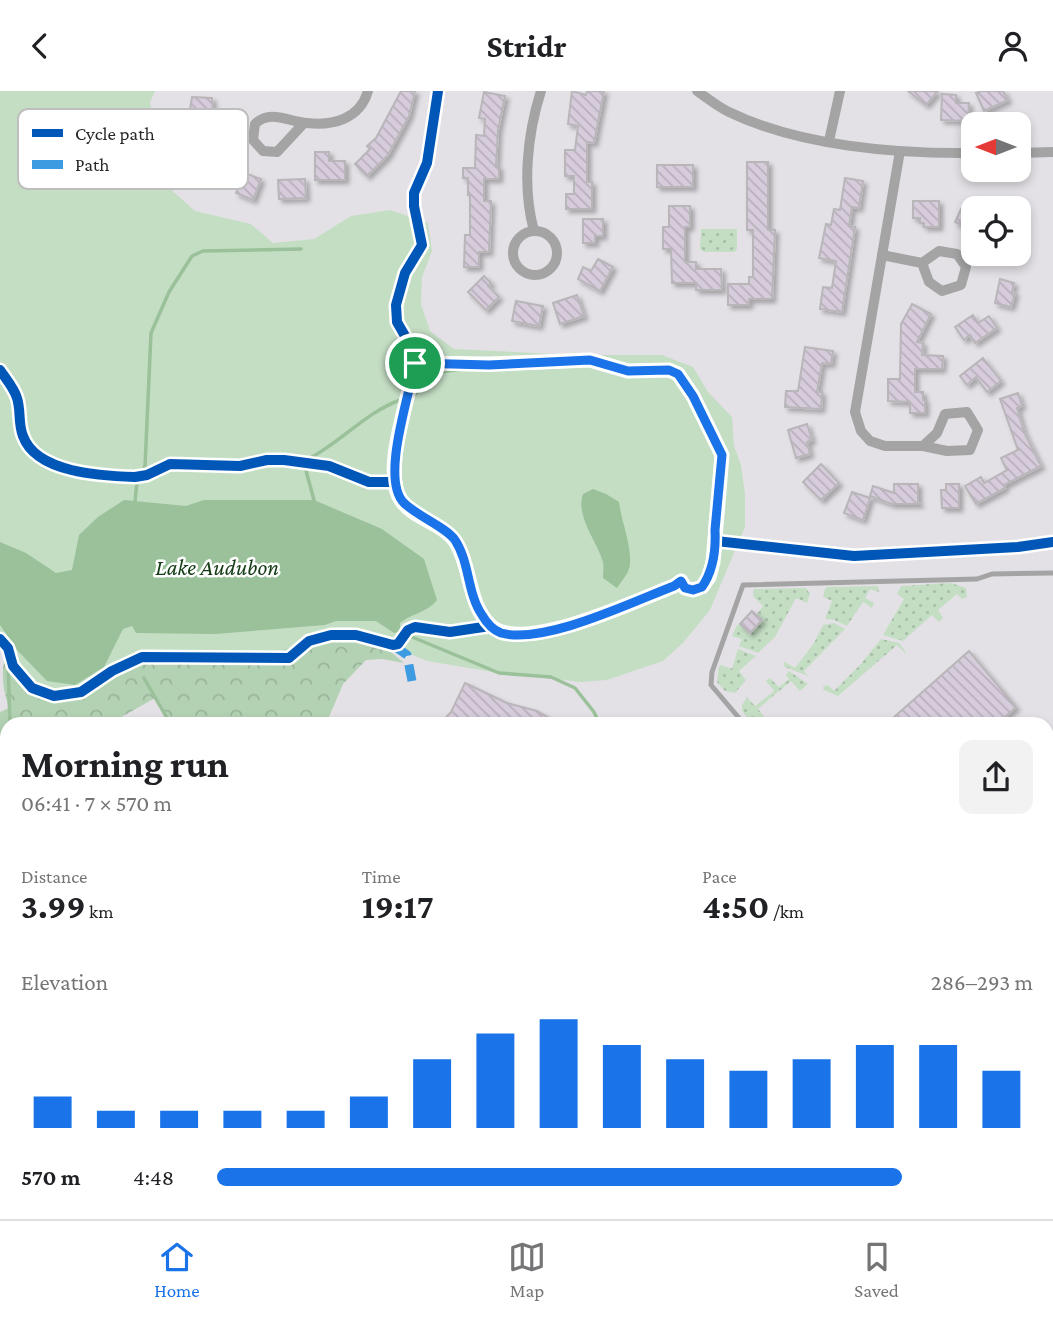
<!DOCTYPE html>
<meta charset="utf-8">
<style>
body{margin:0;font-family:"Crimson Pro",serif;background:#f2f2f2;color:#202124;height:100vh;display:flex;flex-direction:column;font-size:26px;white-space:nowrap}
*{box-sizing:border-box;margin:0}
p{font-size:23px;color:#757577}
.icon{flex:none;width:38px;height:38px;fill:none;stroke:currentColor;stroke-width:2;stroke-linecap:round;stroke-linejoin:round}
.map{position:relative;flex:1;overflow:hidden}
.side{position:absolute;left:0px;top:626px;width:1054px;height:502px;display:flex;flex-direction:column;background:#fff;border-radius:21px 21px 0 0;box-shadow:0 4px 10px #0003}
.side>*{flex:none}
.needle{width:46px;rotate:270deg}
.buttons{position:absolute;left:961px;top:21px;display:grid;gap:14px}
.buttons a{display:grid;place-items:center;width:70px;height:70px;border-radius:14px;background:#fff;box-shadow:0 4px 10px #0003;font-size:35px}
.pin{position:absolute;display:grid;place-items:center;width:60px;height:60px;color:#fff;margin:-30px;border:4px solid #fff;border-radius:50%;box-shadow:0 2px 7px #0007}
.round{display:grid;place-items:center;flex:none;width:74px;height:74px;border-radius:14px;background:#f2f2f2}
.summary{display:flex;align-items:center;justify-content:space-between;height:119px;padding:0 21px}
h1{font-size:38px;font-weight:700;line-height:52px}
.stats{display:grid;grid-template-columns:repeat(3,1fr);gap:10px;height:119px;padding:7px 21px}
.stats div{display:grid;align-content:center}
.stats b{font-size:35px;font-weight:700}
.stats small{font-size:19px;font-weight:400}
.stats p{font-size:19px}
.chart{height:196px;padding:14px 21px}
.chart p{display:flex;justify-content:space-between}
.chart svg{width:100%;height:126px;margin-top:7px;stroke:#1a73e8;stroke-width:6}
ul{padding:0 21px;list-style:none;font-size:23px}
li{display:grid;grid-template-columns:112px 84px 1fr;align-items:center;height:52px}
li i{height:18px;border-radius:9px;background:#1a73e8}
header{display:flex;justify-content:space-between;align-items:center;height:91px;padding:0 21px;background:#fff;font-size:32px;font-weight:700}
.tab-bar{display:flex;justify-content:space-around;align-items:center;height:98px;border-top:2px solid #e0e0e0;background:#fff;font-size:19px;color:#757577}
.tab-bar a{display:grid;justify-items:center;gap:4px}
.tab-bar .on{color:#1a73e8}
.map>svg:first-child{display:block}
.grass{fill:url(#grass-dots)}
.forest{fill:url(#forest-crowns)}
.green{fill:#c4dec4}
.water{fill:#9ac199}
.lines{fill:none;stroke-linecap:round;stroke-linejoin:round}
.stream{stroke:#9ac199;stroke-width:3.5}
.building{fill:url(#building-back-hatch);stroke:#b8b6b9;stroke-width:2;filter:url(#shadow)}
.service{stroke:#a5a4a5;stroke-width:5}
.minor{stroke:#a5a4a5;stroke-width:10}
.secondary{stroke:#a4a3a5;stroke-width:14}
.quiet{stroke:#3d9ce1;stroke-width:9;stroke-dasharray:18 9;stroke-linecap:butt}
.cycleway-casing{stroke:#fff;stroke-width:15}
.cycleway{stroke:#0057b8;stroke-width:10}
.route-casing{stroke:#fff;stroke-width:14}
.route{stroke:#1a73e8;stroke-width:9}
.labels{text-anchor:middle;stroke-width:5;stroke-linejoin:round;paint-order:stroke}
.water-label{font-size:23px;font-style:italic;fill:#133c14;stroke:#fff}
.key{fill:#fff;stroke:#bfbebf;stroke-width:2}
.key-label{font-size:19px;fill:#29272a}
</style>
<header><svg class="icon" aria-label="back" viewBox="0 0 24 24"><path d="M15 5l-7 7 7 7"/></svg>Stridr<svg class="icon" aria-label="person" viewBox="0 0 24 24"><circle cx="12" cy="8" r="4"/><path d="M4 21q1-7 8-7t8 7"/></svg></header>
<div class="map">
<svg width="1053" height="1128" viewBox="0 0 1053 1128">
<defs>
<pattern id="grass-dots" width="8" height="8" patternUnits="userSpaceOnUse" patternTransform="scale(1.75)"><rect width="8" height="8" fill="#c4dec4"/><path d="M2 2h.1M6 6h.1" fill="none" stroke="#a8bea9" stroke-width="1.8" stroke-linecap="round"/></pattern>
<pattern id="forest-crowns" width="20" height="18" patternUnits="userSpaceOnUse" patternTransform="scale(1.75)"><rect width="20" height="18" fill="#b3d2b3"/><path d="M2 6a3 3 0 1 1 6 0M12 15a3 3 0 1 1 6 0" fill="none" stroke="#9ab49a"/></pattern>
<pattern id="building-back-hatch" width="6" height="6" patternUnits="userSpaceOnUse" patternTransform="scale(1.75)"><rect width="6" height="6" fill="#d7ccdb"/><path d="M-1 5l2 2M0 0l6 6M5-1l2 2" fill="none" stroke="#b9afbc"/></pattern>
<filter id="shadow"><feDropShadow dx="3.5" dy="3.5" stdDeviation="2" flood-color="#0004"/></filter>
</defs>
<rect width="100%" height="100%" fill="#e4e1e6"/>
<g class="grass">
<path d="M701,138H737V158L734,161H704L700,158Z"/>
<path d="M951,492L966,497L967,506L962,508L957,503L938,519L943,527L939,531L932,524L903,550L883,544L904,508L897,503L901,495Z"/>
<path d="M878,495L879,501L870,498L865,507L874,512L872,517L863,511L847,535L834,529L825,528L832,510L823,506L825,498L827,496Z"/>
<path d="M806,497L810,503L807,512L796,507L775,546L758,562L739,555L742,548L732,545L737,534L740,533L750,542L762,529L756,524L763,515L753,505L754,498Z"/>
<path d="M834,532L845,538L804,580L808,585L785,576L783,573L785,571L795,577L814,552L823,534Z"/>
<path d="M881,548L899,552L906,561L905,562L897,554L838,605L824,599L823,595L828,594L834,600L859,575Z"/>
<path d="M738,558L756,565L739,580L746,589L735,602L725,600L717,591L719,576L721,574L732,578Z"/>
<path d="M789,580L808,593L800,600L791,590L758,618L766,628L762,630H750L742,620V614L747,606L755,615L774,600L766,590L770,587L779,596L789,588L786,584Z"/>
</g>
<path class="forest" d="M354,530L404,572L382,568L366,569L343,593L326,633H171L155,607L109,633L7,634V1122H36L34,1128H0V621L9,617C2,596 0,577 8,557L13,575L127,557Z"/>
<path class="green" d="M0,0H155L150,11L160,48L167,95L195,120L251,133L273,152L314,148L351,125L390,119L428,132L432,160L422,186L421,213L430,240L454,258L573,264H662L693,276L708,301L732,326L734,355L741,374L745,403V436L710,519L683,552L663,570L607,589L581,591L499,582L427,570L372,547L356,544H331L253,568L142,566L112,580L99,589L84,608C56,605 26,603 13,573C8,563 8,557 0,548Z"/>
<g class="water">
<path d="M593,398L606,403L619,411C621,430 634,460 629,478C627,484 621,491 617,497L603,487C603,482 604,476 603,471C597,450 575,425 583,403Z"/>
<path d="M124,409L186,415L204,409H314L382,438L424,468L437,509C427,522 412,522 400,532V541L394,542L376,530H336L325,534L215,543L136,542L132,535L123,538L104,576L75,594L47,590L18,560L0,534V451L26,462L56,482L72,479L79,444L98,426Z"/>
</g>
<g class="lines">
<g class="stream">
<path d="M414,304L438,281L464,278"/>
<path d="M312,366C343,349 367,321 400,309"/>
<path d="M305,376L314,409"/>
<path d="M142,381L145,375L151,242L169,201L192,165L203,160L301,158"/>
<path d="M135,410L137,391"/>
<path d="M400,541L499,582L551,586L575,597L594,621L600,634"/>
<path d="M8,572L10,634"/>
<path d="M144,587L171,634"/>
<path d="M386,1122L392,1128"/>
<path d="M2,1128L4,1038L7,1020"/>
</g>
</g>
<g class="building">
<path d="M401,0H415L409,25L388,64L367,85L355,73L370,58L367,55L376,47Z"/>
<path d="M572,0L586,4L587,0H604L594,52L587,51V91H592V118H566V103H574V85H565V59H575L578,35L568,33Z"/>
<path d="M908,0H938L926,14Z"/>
<path d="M981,0H1003L1008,9L984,20L976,2Z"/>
<path d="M484,1L505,5L498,39L496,76H499V88H484V110H491L489,161H479V176H464L465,144H470V104H468V87H463V77H475L476,44L484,45L485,28L479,27Z"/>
<path d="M942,3L956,4V12H969L968,30L941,29Z"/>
<path d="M192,6L212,7L214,32L188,31Z"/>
<path d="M315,61H329V70H345V89H315Z"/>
<path d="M747,71H768V139H775L772,208H749V214H728V193H749V186H753V139H747Z"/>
<rect x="657" y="74" width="36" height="22"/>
<path d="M244,82L261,88L253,109L236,102Z"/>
<path d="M845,87L863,90L859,117L852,116L849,135L855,136L842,221L820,218L823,196L832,197L836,170L819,167L826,133L831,134L834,118L840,119Z"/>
<path d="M305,88L306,107L279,108L278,89Z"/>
<path d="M913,110H939V136H924V132H920V127H913Z"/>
<path d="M669,115H690V136H685V171H696V178H721L722,199H696V192H672L671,158H663V136H669Z"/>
<path d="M961,118L973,123V139L955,131Z"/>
<path d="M583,128H603V145H595V152H583Z"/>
<path d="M598,168L613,176L600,200L578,188L583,176L591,180Z"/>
<path d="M484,185L491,192L488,195L499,206L486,219L468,201Z"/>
<path d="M1000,188L1014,192L1012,201L1015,202L1011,216L995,212Z"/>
<path d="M577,204L584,225L560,233L553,212Z"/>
<path d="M516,210L543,215L539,235L512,230Z"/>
<path d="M912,213L931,223L917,251L923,252L922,264L943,265L942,278H915V301H923V309H925V322H910V311L888,310V288H900L901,233Z"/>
<path d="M973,224L978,232L989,225L997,237L975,252L970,244L964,249L955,236Z"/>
<path d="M805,256L833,260L831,273L822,272L817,301H822L821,318L785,316L786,300H798Z"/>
<path d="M983,267L1001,290L987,301L976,286L967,294L960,285Z"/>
<path d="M1018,302L1022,315L1017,317L1024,341L1041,375L1004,394L1005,397L976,413L965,395L981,386L984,392L1007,379L1001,367L1018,359L1000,308Z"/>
<path d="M807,333L812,349L807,351L810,363L796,367L788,339Z"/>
<path d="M821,373L839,392L821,409L803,391Z"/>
<path d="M894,393H918V411L920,413H892L870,405L873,395L894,402Z"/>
<path d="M946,393H959V417H942L941,399H946Z"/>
<path d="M852,401L870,407L863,429L844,422Z"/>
<path d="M752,520L762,529L750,542L740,533Z"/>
<path d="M969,560L1016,616L996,634H885Z"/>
<path d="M465,592L507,612L537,620L561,634H439L451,621Z"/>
</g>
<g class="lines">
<g class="service">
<path d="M745,634L711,594L712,581L743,494L977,488L992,483L1053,482"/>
<path d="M1046,886L1053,889"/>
<path d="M1046,972L1053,963"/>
<path d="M1046,1003L1053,1010"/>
<path d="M324,1122L327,1128"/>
<path d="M417,1122L420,1128"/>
<path d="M438,1122L440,1128"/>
<path d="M978,1122L984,1128"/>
<path d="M87,1128L89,1122"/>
<path d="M686,1128L698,1122"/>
<path d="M837,1128L838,1122"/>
<path d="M884,1128L892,1122"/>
</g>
<g class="minor">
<path d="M697,0C707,7 718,16 729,21C799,55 896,63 973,62"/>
<path d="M304,32L277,61L263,60L253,49L255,33C270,18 289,31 307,32C333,35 360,28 368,0"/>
<path d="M829,50L840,0"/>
<path d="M900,60L855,321L861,340L870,350L885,355H923L947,360L970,359L978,339L967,321L945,323L937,342L923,355"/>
<path d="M1018,62L1053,61"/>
<path d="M534,140C522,96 527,44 541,0"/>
<circle cx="535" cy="162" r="22"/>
<path d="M882,164L922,172L939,160L957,163L966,176L961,194L942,200L929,191L922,172"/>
</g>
<g class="secondary">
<path d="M1046,737L1053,733"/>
<path d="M1046,781L1053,776"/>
<path d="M492,1128L506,1122"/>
<path d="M579,1128L591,1122"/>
</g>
<path class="quiet" d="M393,554L407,564L412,590"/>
<defs>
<g id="cycleway">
<path d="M415,272L489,273L590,269L628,280L669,279L678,283L693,305L722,364L713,471L709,486L702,496L693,499L685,497L681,490L674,495C637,509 519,566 489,533C469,513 471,480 458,455C447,432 415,430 401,409C380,378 413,300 416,264L397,231L396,214L405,182L422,154L414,115V102L427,72L438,0"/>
<path d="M0,279C6,288 14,297 17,307C21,319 18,333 23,345C36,382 102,385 135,386L147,384L170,373L240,375L267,369H284L329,375L369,391H395"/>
<path d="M716,450L854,465L1018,456L1053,451"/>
<path d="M0,548L8,557L13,575L32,597L54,605L81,601L112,580L142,566L289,567L309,550L331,544H356L393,554L398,553L408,539L415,536L450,541L490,535"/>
</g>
</defs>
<use href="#cycleway" class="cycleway-casing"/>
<use href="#cycleway" class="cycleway"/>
</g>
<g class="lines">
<defs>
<path id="route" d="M590,269L628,280L669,279L678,283L693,305L722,364L715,439C716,459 713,480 702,496L693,499L685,497L681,490L674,495C632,511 544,554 501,542C493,539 486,531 482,524C467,502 470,472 455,449C446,436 417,425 404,412C380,388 410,303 415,272L489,274Z"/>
</defs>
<use href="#route" class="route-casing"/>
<use href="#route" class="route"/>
</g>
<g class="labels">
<g class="water-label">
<text x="217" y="484">Lake Audubon</text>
</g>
</g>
<rect x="18" y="18" width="230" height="80" rx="10" class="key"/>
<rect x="32" y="38" width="31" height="8" fill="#0057b8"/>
<rect x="32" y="69" width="31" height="9" fill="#3d9ce1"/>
<g class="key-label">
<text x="75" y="49">Cycle path</text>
<text x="75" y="80">Path</text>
</g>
</svg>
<div class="buttons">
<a><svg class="needle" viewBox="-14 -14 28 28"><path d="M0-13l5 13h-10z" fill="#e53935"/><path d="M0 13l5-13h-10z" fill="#757577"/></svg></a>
<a><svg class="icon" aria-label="locate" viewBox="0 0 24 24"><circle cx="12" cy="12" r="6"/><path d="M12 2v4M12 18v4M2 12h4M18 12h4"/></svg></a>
</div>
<div class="pin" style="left:415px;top:272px;background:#1e9e55"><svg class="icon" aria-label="arrive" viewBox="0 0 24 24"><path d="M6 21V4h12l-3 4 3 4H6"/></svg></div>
<section class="side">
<div class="summary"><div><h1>Morning run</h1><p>06:41 · 7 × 570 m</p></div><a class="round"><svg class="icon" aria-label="share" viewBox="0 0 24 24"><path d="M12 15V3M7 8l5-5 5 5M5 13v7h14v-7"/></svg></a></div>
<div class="stats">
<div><p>Distance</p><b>3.99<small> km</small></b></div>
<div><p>Time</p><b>19:17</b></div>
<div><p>Pace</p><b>4:50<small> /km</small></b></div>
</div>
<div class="chart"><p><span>Elevation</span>286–293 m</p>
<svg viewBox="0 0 160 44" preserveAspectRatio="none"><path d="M5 44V33M15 44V38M25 44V38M35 44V38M45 44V38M55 44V33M65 44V20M75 44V11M85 44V6M95 44V15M105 44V20M115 44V24M125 44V20M135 44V15M145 44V15M155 44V24"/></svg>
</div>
<ul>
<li><b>570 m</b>4:48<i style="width:84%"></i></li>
</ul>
</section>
</div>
<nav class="tab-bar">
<a class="on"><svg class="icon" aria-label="home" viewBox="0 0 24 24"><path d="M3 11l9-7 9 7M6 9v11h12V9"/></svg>Home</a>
<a><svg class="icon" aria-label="map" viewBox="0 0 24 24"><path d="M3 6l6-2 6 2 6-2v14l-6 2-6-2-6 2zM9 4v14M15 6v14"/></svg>Map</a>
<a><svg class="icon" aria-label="saved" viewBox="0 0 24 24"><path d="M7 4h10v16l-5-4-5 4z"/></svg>Saved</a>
</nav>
